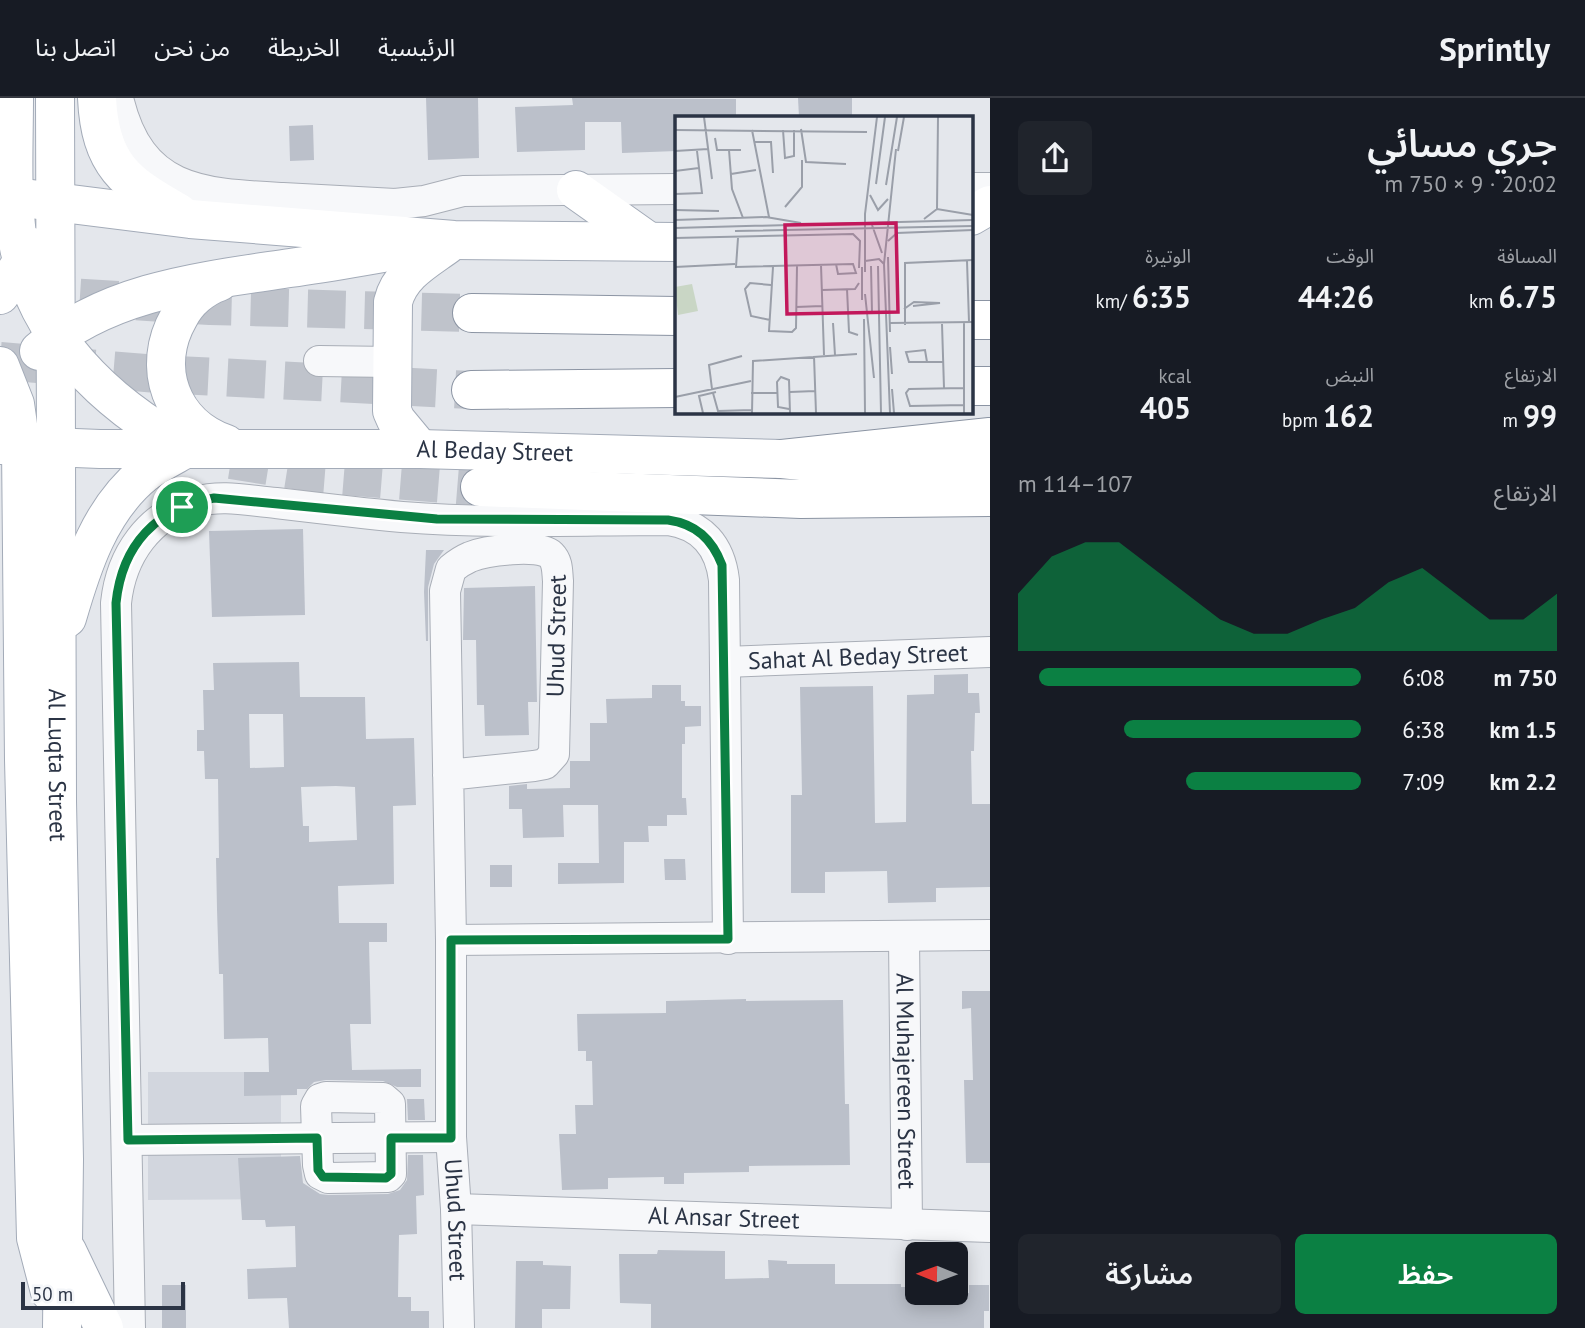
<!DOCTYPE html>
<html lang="ar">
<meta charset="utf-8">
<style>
body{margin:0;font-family:"PT Sans","Noto Sans Arabic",sans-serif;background:#20242c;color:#f1f3f6;direction:rtl;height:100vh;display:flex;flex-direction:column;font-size:26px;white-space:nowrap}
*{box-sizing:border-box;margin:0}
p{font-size:23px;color:#9ea1a6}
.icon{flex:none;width:38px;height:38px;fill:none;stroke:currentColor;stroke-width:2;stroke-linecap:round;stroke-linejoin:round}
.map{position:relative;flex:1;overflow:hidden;direction:ltr}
.side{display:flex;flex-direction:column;background:#171b24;width:595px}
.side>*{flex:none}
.needle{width:46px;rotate:271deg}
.tools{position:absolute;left:905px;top:1144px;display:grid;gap:14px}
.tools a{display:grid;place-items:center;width:63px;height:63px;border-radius:10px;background:#171b24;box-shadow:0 4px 18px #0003;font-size:35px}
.scale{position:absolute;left:21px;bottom:18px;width:164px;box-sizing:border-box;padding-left:7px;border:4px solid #2b3445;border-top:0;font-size:19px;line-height:24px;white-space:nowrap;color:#2b3445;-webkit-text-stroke:5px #f4f6f9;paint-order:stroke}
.pin{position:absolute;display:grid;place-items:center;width:60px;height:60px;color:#fff;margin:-30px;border:4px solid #fff;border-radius:50%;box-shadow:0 2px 7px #0007}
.round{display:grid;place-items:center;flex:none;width:74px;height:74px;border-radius:10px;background:#20242c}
.headline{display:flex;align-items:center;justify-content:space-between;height:119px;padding:0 28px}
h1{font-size:38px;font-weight:600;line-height:52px}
.figures{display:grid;grid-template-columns:repeat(3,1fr);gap:10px;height:119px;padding:7px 28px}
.figures div{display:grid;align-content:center}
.figures b{font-size:30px;font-weight:600}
.figures small{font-size:19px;font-weight:400}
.figures p{font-size:19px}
.chart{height:196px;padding:14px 28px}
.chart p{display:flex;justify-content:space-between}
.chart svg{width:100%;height:126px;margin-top:7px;fill:#0b8043;opacity:.7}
.cta{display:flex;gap:14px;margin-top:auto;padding:14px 28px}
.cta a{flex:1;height:80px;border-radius:10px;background:#0b8043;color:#fff;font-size:28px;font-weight:600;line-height:80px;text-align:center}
.cta a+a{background:#20242c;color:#f1f3f6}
ul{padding:0 28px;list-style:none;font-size:23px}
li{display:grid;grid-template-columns:112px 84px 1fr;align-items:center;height:52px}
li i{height:18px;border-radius:9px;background:#0b8043}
header{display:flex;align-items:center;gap:42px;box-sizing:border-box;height:98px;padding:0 35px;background:#171b24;border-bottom:2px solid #363941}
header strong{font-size:33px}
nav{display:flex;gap:38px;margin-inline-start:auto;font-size:24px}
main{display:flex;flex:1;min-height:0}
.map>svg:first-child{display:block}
.built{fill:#d2d6de}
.building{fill:#bbc0ca;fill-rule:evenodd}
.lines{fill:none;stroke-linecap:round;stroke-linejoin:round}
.highway-tunnel{stroke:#bfc3cb;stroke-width:38;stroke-dasharray:38 19;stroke-linecap:butt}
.minor-casing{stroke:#a9aeb7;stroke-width:32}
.major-casing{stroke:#a3abb8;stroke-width:40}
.highway-casing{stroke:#8b94a3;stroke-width:40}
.minor{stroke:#f7f8fa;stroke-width:30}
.major{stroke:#fff;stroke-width:38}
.highway{stroke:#fff;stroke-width:38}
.route-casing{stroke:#fff;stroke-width:14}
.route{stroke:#0b8043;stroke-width:9}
.labels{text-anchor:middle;stroke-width:5;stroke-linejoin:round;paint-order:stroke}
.street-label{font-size:24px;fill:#2b3445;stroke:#f4f6f9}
.inset-road{fill:none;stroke:#9a9fa9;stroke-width:2}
.view{fill:#c2185b;fill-opacity:0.15;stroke:#c2185b;stroke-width:3.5}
.inset-edge{fill:none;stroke:#2b3445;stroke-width:3.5}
</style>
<header>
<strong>Sprintly</strong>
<nav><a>الرئيسية</a><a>الخريطة</a><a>من نحن</a><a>اتصل بنا</a></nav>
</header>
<main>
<section class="side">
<div class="headline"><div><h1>جري مسائي</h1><p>20:02 · 9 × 750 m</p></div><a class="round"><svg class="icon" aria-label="share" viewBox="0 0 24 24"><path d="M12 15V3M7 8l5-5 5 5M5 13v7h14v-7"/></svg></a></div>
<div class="figures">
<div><p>المسافة</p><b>6.75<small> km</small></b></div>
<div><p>الوقت</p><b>44:26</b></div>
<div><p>الوتيرة</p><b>6:35<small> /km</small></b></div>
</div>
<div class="figures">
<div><p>الارتفاع</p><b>99<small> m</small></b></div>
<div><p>النبض</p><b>162<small> bpm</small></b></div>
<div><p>kcal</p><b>405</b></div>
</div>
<div class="chart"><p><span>الارتفاع</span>107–114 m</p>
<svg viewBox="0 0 160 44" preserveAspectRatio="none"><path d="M0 44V24L10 11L20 6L30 6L40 15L50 24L60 33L70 38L80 38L90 33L100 29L110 20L120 15L130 24L140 33L150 33L160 24V44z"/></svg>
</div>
<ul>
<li><b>750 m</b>6:08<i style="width:94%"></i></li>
<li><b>1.5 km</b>6:38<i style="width:69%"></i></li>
<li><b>2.2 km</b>7:09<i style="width:51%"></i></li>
</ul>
<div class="cta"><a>حفظ</a><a>مشاركة</a></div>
</section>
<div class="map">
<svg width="990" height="1230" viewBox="0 0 990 1230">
<rect width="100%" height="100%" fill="#e4e7ec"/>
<path class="built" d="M148,974H281V1101L148,1102Z"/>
<g class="building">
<path d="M426,0H478L479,60L428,62Z"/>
<path d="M572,0L736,1V19H677V53L622,55L621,24H585V52L517,54L515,9L573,7Z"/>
<path d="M798,0H852V19H799Z"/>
<path d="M313,27L314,62L290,63L289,28Z"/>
<path d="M303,431L305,517L212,519L209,433Z"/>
<path d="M426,452H444L434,466L428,489V543H426L424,494Z"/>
<path d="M535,488L537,604H528L529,637L485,638L484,607H477L476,542H463L464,490Z"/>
<path d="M299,564L300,599H365L366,641L414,640L416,707L393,708L394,786L338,788L339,825H387V844H369L371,926H350L352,972L421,971V989H397L383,983L326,982L314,984L307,991H297V997L244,998V974H269L268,940L224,941L223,876H219L217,811L216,760H219L218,681H205L204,653H197V632H204L203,592H214L213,565ZM249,616H283L284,669L250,670ZM336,688L355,689L357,742L309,744V728H303L301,689Z"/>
<path d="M968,576V595H979L980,615H975L974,653H971L972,706H990V789L936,790V804L888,805L887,773L825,774V795H791V697H802L800,589L873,588L875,725L906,724L907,597L934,596V577Z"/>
<path d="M652,587H681V603H685V608H701V628L685,629V646H682V700H686L687,717H667V728H648L649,744H624V785L558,786V765H599L598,707H563L564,739L523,740L522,711H509V688L527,686V691L570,690V663H590V625H607L606,601L652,600Z"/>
<path d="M664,761H685L686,782H665Z"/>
<rect x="490" y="767" width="22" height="22"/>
<path d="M962,893H990V1065H966L964,982H973L971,910L962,911Z"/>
<path d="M746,901V903L843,902L845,1006H849L850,1067L749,1068V1074L684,1075V1086H664V1079L608,1080V1091L562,1092L559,1036H576L575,1007H593L592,963H586V953H578L577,916L666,915V903Z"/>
<path d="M407,1001H424L425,1022H408Z"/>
<path d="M408,1057H423L424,1097L416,1098L417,1136L399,1137L398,1199H411V1213H429V1230H289L287,1200L248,1201L247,1171L296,1169L295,1128L266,1129L265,1122H242L238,1060L300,1058L303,1085L320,1096L328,1097L388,1096L400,1092L407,1082Z"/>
<path d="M658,1152L725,1153V1181L769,1180L768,1162L787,1163V1166H835V1186H901V1189H917V1195H969V1187H989V1213H984V1230H651V1206L620,1205L619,1156H657Z"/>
<path d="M516,1163H543V1167L571,1168L570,1211H542V1230H515Z"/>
<rect x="162" y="1187" width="24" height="43"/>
</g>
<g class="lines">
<g class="highway-tunnel">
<path d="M23,196L210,208L472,215"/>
<path d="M0,263L158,276L471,292"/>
<path d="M231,362L319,376L480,389"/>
</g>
<defs>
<g id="minor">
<path d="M118,0C140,94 201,96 283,100C320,102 358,104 395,106L424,103L463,93L677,91"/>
<path d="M971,90H990"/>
<path d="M319,263L392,264"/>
<path id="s1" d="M725,564L990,554"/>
<path id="s2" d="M448,677L534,668L545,666L554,656L558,483C557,473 558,464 551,457C539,445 485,453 470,459C463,462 457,466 451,471L445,493L451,842V1039L456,1111L459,1230"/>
<path id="s3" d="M904,839L907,1127"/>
<path d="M451,842L990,837"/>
<path d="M326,999L383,1000L390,1006L391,1076L388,1079L328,1080L320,1076L318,1067L316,1008L320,1001Z"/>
<path d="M128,1042L451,1039"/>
<path id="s4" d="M456,1111L990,1129"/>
<path d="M130,1230L116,505C121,457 149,417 196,404C222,396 250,403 276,405C318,410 360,415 402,419C491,426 580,422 668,422C702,427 720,448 724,482L728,841"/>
</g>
<g id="major">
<path d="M14,0C14,47 11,97 18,144C34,238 106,306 187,350"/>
<path id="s5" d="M55,0L57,703L64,1061L62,1230"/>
<path d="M97,0C100,66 125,85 179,115"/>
<path d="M576,92L648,143"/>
<path d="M0,97L190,121L454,142L677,144"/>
<path d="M971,118L990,107"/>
<path d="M219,184C202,190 187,203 179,219C150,269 171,327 226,346"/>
<path d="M0,197L32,149"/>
<path d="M39,253C107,193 203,183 290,170C327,165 364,158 401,152"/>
<path d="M0,268L15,306L21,348L24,662L36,1140L50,1194"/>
<path id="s6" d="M0,347L100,351H420L782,361L907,374L990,376"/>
<path d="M420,351L396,322L392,313L393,204C400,176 425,163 447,147"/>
<path d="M67,520C82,468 100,411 145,375C157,366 173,358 187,350"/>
<path d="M67,1153L104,1230"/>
</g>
<g id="highway">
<path d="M472,215L677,218"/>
<path d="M971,222H990"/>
<path d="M971,288H990"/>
<path d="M471,292L677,290"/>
<path d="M782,361L990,339"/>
<path d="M480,389L801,401L990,399"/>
</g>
</defs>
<use href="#minor" class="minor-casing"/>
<use href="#major" class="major-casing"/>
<use href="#highway" class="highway-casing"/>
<use href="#minor" class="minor"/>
<use href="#major" class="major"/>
<use href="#highway" class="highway"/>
</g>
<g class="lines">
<defs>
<path id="route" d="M214,400L437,421L668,422C696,426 712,441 722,467L728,841L451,842V1040H391V1076L386,1080L323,1079L318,1072L317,1040L128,1042L116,505C122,447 156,410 214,400Z"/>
</defs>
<use href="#route" class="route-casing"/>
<use href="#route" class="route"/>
</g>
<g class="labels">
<g class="street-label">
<text dy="8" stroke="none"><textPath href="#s6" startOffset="495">Al Beday Street</textPath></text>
<text dy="8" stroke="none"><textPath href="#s2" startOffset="229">Uhud Street</textPath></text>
<text dy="8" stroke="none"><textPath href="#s1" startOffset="133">Sahat Al Beday Street</textPath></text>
<text dy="8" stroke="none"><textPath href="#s5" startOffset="667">Al Luqta Street</textPath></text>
<text dy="8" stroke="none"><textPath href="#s3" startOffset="144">Al Muhajereen Street</textPath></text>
<text dy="8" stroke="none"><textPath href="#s2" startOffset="1069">Uhud Street</textPath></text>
<text dy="8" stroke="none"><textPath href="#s4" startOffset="268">Al Ansar Street</textPath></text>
</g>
</g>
<g transform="translate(675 18)">
<rect width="298" height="298" fill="#e4e7ec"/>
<path d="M17,168L23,195L3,199L0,171Z" fill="#c9d6c5"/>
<path class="inset-road" d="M29,1L37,63M126,13L131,46L171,48M0,14L192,16M77,14L94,101M108,14L110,42L119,40V14M40,22L42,34H66M79,26H96L98,57M54,34L57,73L68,102M0,35L33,33M223,35L229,1M0,55L24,52M56,58L81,54M201,68L210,1M211,69L222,1M0,78L27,77L22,35M195,79L203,94L213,83M110,91L127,71V44M262,93L263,1M0,94L44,95M249,103L262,93L298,99M0,104L91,101L126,107M197,109L207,137M0,112L298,104M60,115L298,110M0,122L178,118L185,125L184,152M63,122L61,151L178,148L181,157L163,158L161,148M213,125L222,117L298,114M213,141L215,216M190,145L204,143L209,148M292,145L294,206M146,149L149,239M196,150L197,197M203,150L206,297M0,151L60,148M98,151L94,215L117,216L121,212L122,150M190,156V98L202,1M172,173L174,216L183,219M147,174L180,173L184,167M190,178L199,262M187,184V151M121,191L147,190M229,193L239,186L265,187L238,190M189,203L190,297M95,204L76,200L70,173L75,167L96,169M158,207L160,239M215,207L298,206M289,207V297M267,208L269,272M230,209V147L298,144M215,231L217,258M139,240L141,297M252,246L250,234L231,236L234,246H269M289,272L234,273L231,277L235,290L289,289M37,273L34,249L67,240M217,273L219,297M115,276L140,275M38,277L43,295L77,294M76,277H102M0,281L76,265M114,293L103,291L102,266L106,261L114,264L115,297M28,297L24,280L41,276M77,297L78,245L182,238M215,297L209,148L221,33"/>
<path class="view" d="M221,107L223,196L112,198L110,109Z"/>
<rect width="298" height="298" class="inset-edge"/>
</g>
</svg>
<div class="tools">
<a><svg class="needle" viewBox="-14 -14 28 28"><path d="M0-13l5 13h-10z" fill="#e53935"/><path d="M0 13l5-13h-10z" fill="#9ea1a6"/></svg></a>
</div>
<div class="scale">50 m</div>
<div class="pin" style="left:182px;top:409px;background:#1e9e55"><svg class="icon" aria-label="arrive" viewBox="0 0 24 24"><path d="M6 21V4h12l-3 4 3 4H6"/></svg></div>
</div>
</main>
